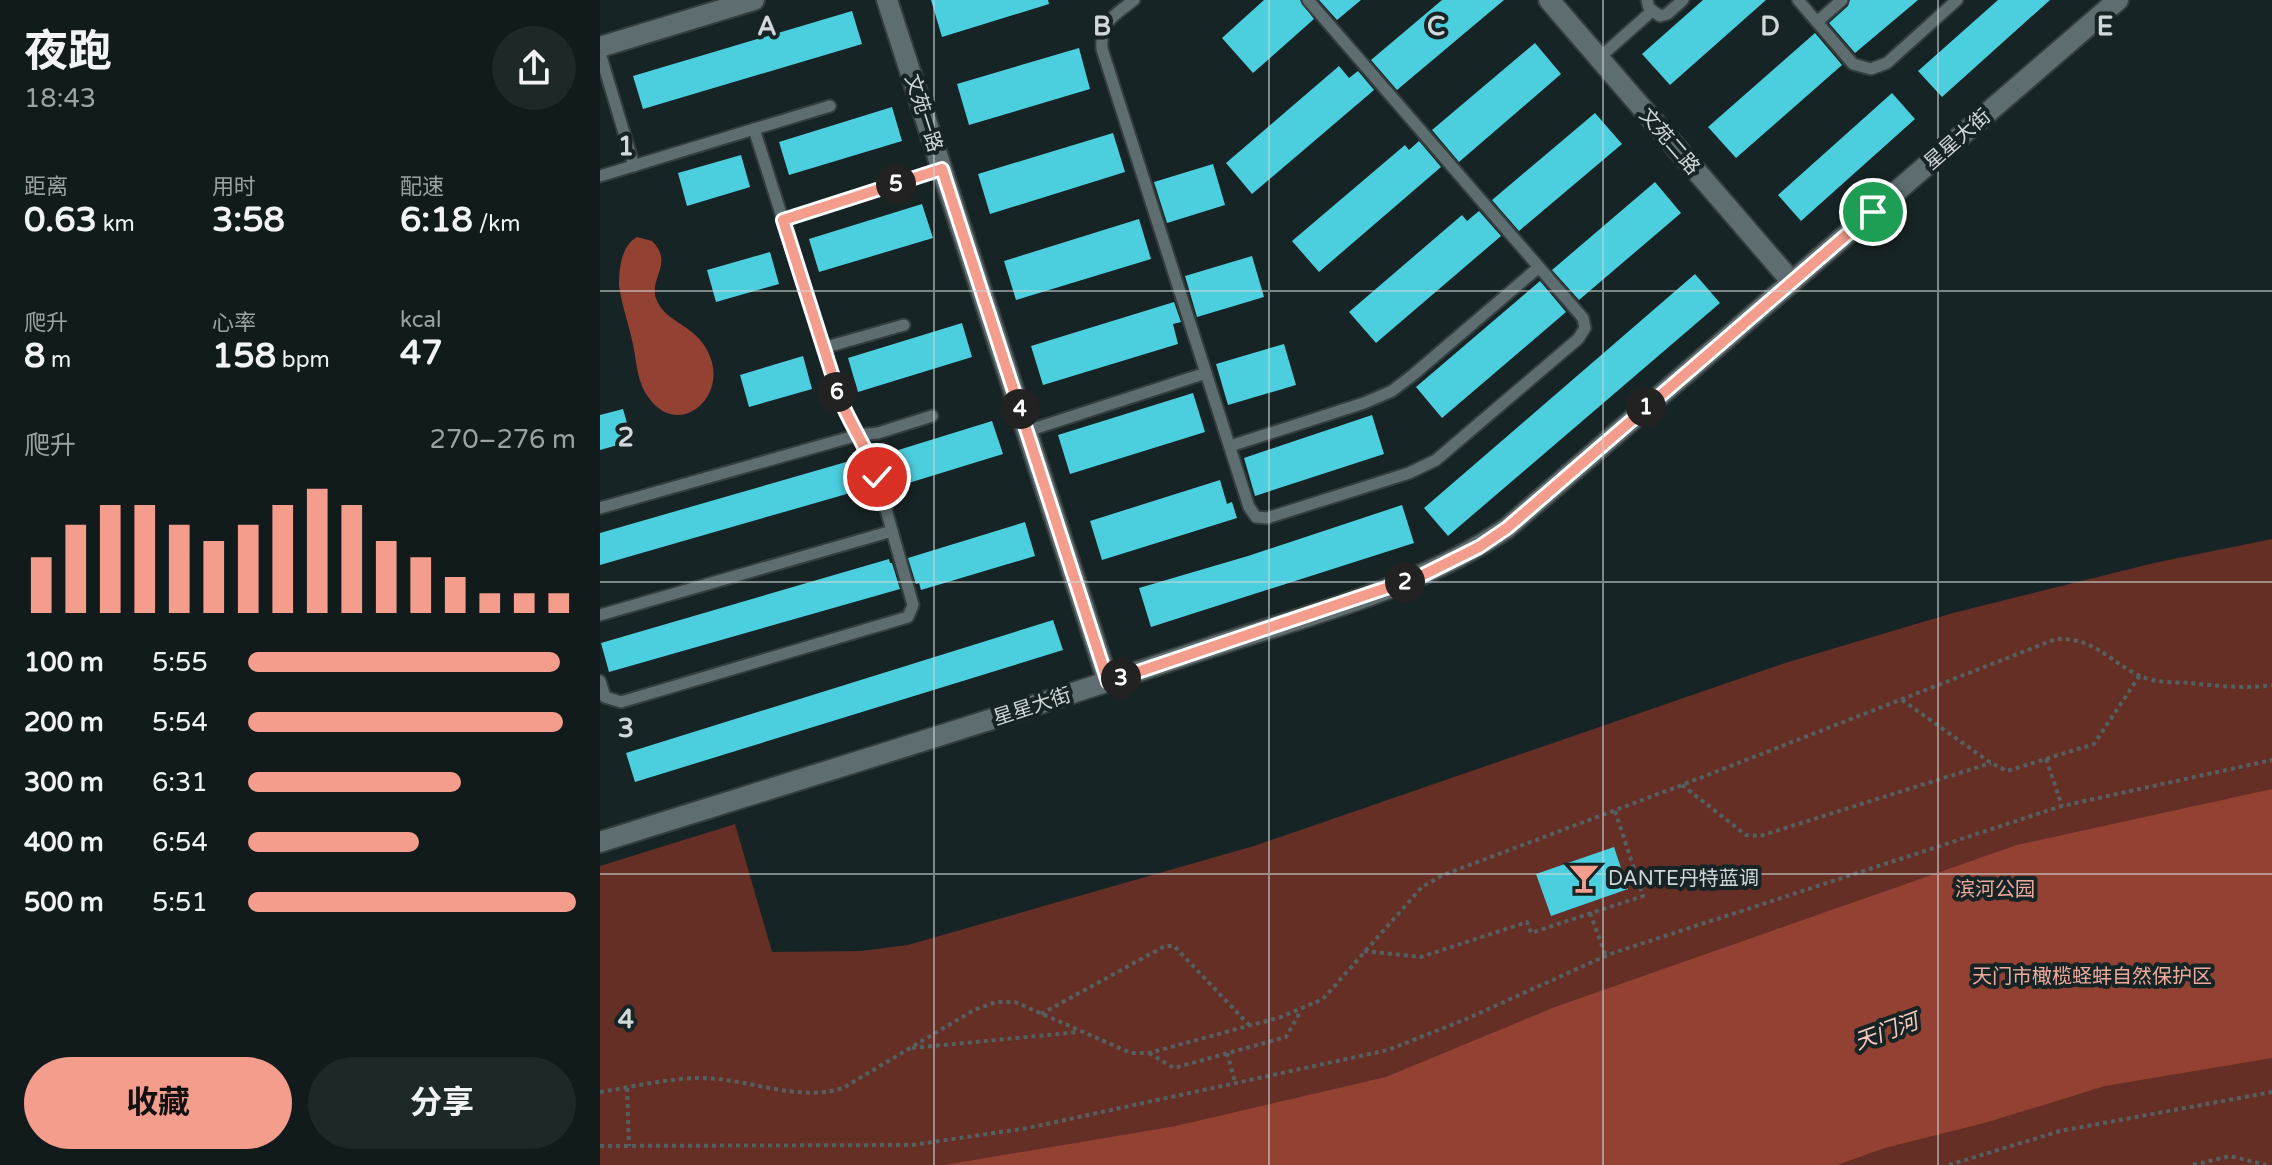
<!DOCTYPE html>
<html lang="zh">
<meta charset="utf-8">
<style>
body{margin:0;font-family:"Varela Round","Noto Sans SC",sans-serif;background:#1e2829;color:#f1f3f6;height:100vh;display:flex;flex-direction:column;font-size:30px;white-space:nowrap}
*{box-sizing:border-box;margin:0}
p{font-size:26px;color:#9ca1a3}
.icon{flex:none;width:44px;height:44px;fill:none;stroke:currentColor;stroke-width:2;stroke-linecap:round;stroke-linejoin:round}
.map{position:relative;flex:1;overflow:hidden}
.side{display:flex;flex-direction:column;background:#111b1c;width:600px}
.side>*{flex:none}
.pin{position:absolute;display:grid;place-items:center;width:68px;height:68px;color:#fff;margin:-34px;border:4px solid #fff;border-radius:50%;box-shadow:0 2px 8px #0007}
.km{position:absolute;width:40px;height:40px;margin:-20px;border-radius:50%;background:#222;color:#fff;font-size:22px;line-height:40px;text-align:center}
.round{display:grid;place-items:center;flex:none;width:84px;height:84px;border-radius:42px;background:#1e2829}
.overview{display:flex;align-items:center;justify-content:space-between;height:136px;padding:0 24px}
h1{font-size:44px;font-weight:700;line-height:60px}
.stats{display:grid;grid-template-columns:repeat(3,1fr);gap:12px;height:136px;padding:8px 24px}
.stats div{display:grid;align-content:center}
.stats b{font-size:34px;font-weight:700}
.stats small{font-size:22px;font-weight:400}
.stats p{font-size:22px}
.chart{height:224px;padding:16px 24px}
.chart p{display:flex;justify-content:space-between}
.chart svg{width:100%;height:144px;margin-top:8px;stroke:#f49d8c;stroke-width:6}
.button{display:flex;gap:16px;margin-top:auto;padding:16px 24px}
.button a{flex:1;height:92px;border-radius:48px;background:#f49d8c;color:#111;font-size:32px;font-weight:700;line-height:92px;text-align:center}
.button a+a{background:#1e2829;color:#f1f3f6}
ul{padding:0 24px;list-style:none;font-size:26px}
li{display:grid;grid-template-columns:128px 96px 1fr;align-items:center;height:60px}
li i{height:20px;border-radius:10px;background:#f49d8c}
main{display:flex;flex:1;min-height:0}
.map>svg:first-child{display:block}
.green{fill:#662f25}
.water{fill:#934132}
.building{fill:#4bcfdf}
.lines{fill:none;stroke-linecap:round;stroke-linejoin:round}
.service-casing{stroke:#343e3f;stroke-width:15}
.minor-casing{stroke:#343e3f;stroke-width:24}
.path{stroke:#556061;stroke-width:4;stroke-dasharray:4 4;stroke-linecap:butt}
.service{stroke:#5e6d6f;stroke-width:11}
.minor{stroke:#5e6d6f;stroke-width:20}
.route-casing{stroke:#fff;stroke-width:16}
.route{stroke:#f49d8c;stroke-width:10}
.grid{fill:none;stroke:#d0d8d9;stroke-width:2;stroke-opacity:0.55}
.labels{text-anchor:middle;stroke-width:8;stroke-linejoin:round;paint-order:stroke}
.street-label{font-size:20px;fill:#d0d8d9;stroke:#172425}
.poi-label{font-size:20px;fill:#d0d8d9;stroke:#172425;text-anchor:start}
.park-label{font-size:20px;fill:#f0aa9b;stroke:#172425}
.water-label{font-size:22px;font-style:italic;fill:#fbcabf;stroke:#172425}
.grid-label{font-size:26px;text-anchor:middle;font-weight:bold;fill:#d0d8d9;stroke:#172425;stroke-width:8;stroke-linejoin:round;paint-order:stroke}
</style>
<main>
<section class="side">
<div class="overview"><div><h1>夜跑</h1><p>18:43</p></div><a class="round"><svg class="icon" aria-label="share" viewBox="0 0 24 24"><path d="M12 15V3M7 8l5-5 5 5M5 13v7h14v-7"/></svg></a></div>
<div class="stats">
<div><p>距离</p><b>0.63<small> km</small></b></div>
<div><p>用时</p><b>3:58</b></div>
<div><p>配速</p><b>6:18<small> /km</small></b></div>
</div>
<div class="stats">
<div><p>爬升</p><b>8<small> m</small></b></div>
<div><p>心率</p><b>158<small> bpm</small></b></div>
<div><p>kcal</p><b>47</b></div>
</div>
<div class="chart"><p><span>爬升</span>270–276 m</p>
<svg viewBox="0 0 160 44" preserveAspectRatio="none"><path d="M5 44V27M15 44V17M25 44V11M35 44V11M45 44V17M55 44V22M65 44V17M75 44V11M85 44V6M95 44V11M105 44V22M115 44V27M125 44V33M135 44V38M145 44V38M155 44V38"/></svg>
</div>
<ul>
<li><b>100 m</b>5:55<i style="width:95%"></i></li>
<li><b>200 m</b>5:54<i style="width:96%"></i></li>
<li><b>300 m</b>6:31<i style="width:65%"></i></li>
<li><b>400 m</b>6:54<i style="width:52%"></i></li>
<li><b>500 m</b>5:51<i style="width:100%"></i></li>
</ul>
<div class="button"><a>收藏</a><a>分享</a></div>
</section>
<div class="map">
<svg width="1672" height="1165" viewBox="0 0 1672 1165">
<rect width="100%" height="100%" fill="#172425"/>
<path class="green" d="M1672,539V1165H0V866L135,824L172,952L261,951L308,945L654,846L1185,663L1353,613L1554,563Z"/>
<g class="water">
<path d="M37,237L52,241C76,265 45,280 58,303C68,323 97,326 109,354C129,398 78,439 49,398C36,381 37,360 32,340C28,322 22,305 19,286C19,269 21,246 37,237Z"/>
<path d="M1672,789V1058L1505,1086L1388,1122L1285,1148L1237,1165H344L576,1126L786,1077L955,1007L1417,845Z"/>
</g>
<g class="building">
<path d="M331,0H448L449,4L342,37Z"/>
<path d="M664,0H700L714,19L653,73L622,38Z"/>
<path d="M719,0H761L737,20Z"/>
<path d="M842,0H904L797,90L771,60Z"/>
<path d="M1103,0H1166L1070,85L1042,54Z"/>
<path d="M1250,0H1318L1255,53L1229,23L1248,6Z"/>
<path d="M1398,0H1450L1342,97L1318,71Z"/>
<path d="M252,11L262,44L43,109L33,76Z"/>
<path d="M1215,33L1242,65L1136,158L1108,127Z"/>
<path d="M935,43L961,74L859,162L832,130Z"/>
<path d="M479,48L490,89L369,125L357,84Z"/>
<path d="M739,66L749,78L758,71L774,90L652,194L626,163Z"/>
<path d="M1292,93L1315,119L1201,221L1178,195Z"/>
<path d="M292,107L302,141L189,175L179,142Z"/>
<path d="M995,113L1022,144L919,231L892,200Z"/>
<path d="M513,133L525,172L390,214L378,174Z"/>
<path d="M819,141L841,167L719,272L692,241L805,145L809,150Z"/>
<path d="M141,155L150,187L87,206L78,173Z"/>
<path d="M613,164L625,205L567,223L554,182Z"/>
<path d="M1055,182L1081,213L979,300L952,270Z"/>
<path d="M322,204L333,238L219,272L209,239Z"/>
<path d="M879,211L901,236L776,343L749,312L862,215L867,221Z"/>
<path d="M539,219L551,259L416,300L404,261Z"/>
<path d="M170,252L179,284L116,302L107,270Z"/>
<path d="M652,256L664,297L597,317L585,276Z"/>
<path d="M1095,274L1120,303L848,536L824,508Z"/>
<path d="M940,281L966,312L842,418L816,387Z"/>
<path d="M574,302L581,322L573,324L578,344L443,385L431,346Z"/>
<path d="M362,323L372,357L258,392L248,358Z"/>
<path d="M684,344L696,385L628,405L616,364Z"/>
<path d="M203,356L212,389L149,407L140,375Z"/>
<path d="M593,393L605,432L470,474L458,435Z"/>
<path d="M23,409L32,441L0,450V415Z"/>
<path d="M772,415L784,454L655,496L644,458Z"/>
<path d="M392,421L403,454L289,489L279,456Z"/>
<path d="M260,458L271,487L0,565V533Z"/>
<path d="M620,480L627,504L632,502L637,518L502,560L490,521Z"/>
<path d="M802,505L814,543L551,627L539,588L648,556Z"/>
<path d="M425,522L435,556L321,590L319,583L316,584L308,558Z"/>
<path d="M289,559L290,563H292L300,589L9,672L1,643Z"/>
<path d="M453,620L463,650L35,782L26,753Z"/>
<path d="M1014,847L1028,889L951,916L936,874Z"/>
</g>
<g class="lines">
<defs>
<g id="service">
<path d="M534,0C514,16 500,21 502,49L649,507L656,517L667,518L809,473L836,460L978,339L985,328L983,318L708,0"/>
<path d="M1047,0L1049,8L1060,16L1067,14L1083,0"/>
<path d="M1198,0L1253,64L1271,69L1287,63L1357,0"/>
<path d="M1217,22L1242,0"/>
<path d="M0,53L34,166"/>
<path d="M999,58L1052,11"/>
<path d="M0,176L230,106"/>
<path d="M183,220L342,169"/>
<path d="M223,348L304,325"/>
<path d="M427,431L606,373"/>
<path d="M630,446L764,403L792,391L814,374L939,267"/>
<path d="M0,508L258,435L278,433L332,416"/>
<path d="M0,615L292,531"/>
<path d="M0,681L5,697L21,702L308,617L313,605L272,460L240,399L154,129"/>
</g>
<g id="minor">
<path d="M287,0L508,682"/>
<path d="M949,0L1192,282"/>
<path d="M0,47L154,0"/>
<path d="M0,842C204,778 408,716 611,647C711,614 819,588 907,528L1518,0"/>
</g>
</defs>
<use href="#service" class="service-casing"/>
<use href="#minor" class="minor-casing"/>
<g class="path">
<path d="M1302,700L1391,763L1407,771L1494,744L1540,675"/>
<path d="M1446,759L1462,806"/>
<path d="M1082,785L1146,835L1160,836L1391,763"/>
<path d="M990,913L1006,956"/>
<path d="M764,951L821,957L927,922L931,933L1043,896L1015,811"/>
<path d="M441,1014L565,946H574L650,1026"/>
<path d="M312,1048L479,1032"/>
<path d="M549,1053L574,1068L686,1037L700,1012"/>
<path d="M627,1053L635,1082"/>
<path d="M27,1088L29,1146"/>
<path d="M0,1092C32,1087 65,1079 97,1078C146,1077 196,1103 243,1088L374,1010L396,1002H415L531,1053H549L681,1017L723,999L822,887L843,875L1082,785L1456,639C1501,637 1514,670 1552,680C1564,683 1578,682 1590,683C1618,686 1645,689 1672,685"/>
<path d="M0,1146L312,1145L428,1128L788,1050L864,1020L1010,954L1462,806L1672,760"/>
<path d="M1349,1165L1460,1131L1672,1092"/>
<path d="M1593,1165L1630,1156L1666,1165"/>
</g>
<use href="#service" class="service"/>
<use href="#minor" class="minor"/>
</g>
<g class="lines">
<defs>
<path id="route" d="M277,477C268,449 251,426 240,399L183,220L342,169L508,682L819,577L879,547L907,528L1273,212"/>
</defs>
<use href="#route" class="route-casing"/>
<use href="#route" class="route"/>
</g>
<path class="grid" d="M334,0V1165M669,0V1165M1003,0V1165M1338,0V1165M0,291H1672M0,582H1672M0,874H1672"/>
<defs>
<symbol id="bar-bare" viewBox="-9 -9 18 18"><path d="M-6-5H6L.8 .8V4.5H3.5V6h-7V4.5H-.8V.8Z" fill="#f49d8c" stroke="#172425" stroke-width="2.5" paint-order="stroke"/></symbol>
</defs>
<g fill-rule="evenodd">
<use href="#bar-bare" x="962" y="856" width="44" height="44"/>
</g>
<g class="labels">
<g class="street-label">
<text transform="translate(324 113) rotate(72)" y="7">文苑一路</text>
<text transform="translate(1357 139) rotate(-41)" y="7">星星大街</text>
<text transform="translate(1070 141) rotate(49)" y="7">文苑二路</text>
<text transform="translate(432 706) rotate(-18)" y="7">星星大街</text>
</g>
<g class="poi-label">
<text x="1008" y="885">DANTE丹特蓝调</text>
</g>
<g class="park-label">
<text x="1395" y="896">滨河公园</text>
<text x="1492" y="983">天门市橄榄蛏蚌自然保护区</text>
</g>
<g class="water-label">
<text transform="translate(1286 1031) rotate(-20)" y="8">天门河</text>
</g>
</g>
<g class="grid-label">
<text x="167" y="35">A</text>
<text x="502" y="35">B</text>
<text x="836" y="35">C</text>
<text x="1170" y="35">D</text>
<text x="1505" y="35">E</text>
<text x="26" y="155">1</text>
<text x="26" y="446">2</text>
<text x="26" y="737">3</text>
<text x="26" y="1028">4</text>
</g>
</svg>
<div class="pin" style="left:1273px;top:212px;background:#1e9e55"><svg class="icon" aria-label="arrive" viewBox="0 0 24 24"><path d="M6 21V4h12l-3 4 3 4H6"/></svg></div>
<div class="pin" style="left:277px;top:477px;background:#d93025"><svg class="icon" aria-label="check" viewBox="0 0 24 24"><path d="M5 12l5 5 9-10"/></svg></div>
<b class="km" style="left:1046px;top:407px">1</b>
<b class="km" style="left:805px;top:582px">2</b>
<b class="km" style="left:521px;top:678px">3</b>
<b class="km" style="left:420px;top:409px">4</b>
<b class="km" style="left:296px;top:184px">5</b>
<b class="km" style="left:237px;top:392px">6</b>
</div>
</main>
